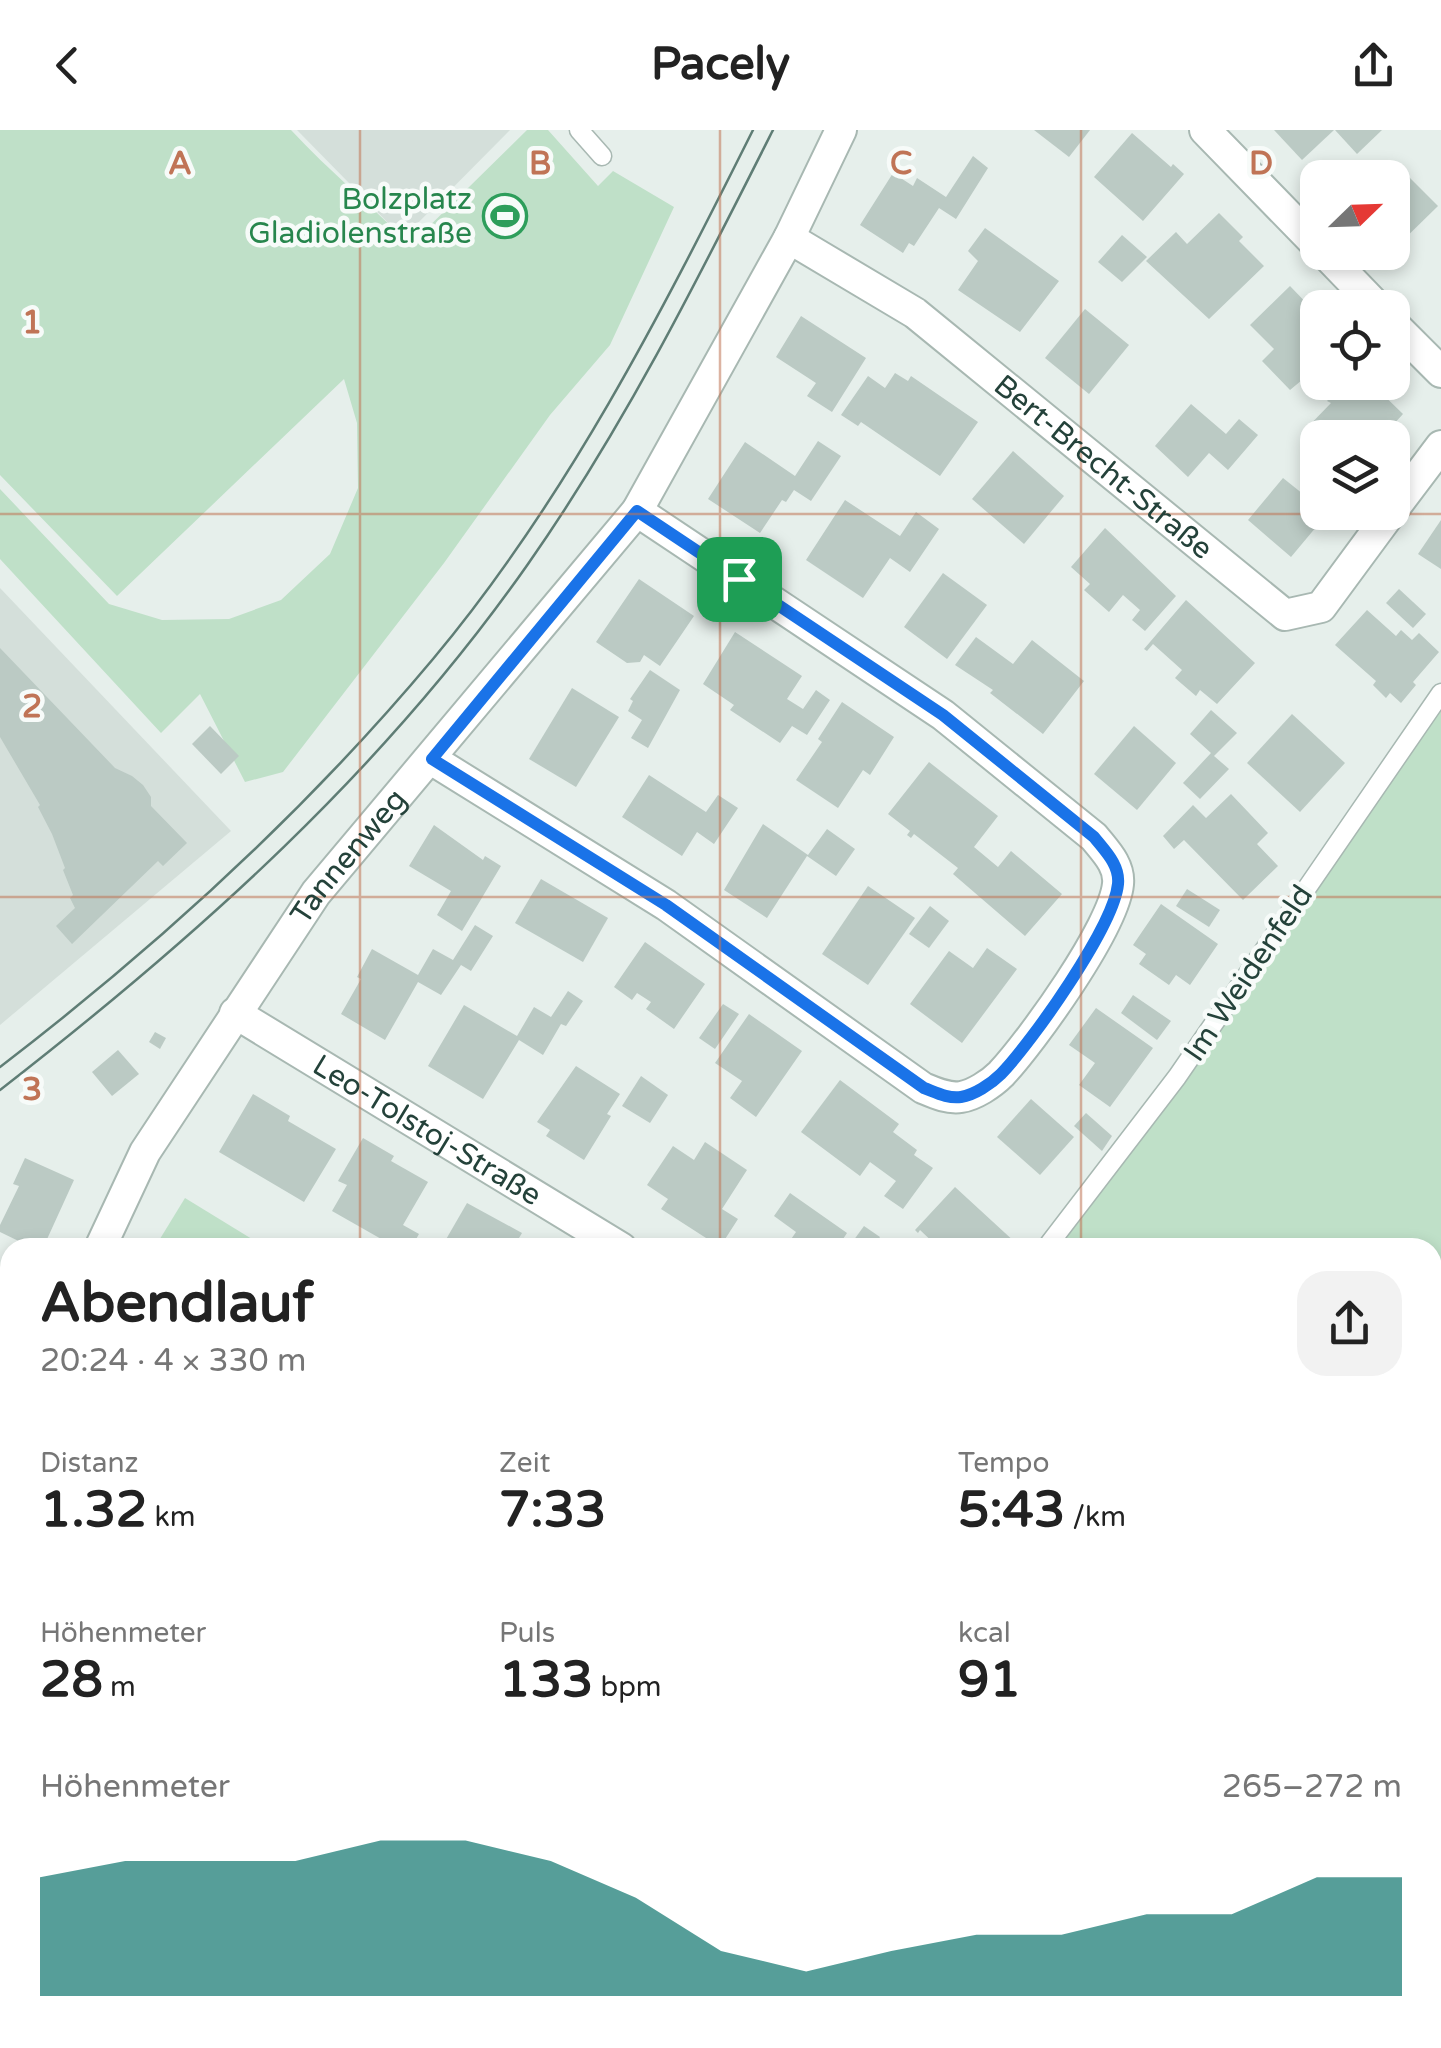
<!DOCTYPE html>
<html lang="de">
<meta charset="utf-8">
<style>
body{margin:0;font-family:"Varela Round",sans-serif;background:#f2f2f2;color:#222;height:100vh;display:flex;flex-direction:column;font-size:38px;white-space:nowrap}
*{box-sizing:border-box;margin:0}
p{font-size:32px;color:#767676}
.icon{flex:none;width:55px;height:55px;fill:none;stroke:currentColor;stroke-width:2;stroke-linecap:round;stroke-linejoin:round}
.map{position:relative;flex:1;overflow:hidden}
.side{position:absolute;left:0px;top:1108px;width:1442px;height:812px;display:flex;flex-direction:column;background:#fff;border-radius:30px 30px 0 0;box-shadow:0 5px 15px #0003}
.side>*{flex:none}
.needle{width:65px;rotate:67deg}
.controls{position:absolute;left:1300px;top:30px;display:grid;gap:20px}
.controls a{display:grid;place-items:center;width:110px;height:110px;border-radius:20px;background:#fff;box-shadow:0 5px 15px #0003;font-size:50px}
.pin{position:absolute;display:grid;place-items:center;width:85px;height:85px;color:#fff;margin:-42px;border-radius:20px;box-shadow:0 5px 15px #0006}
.round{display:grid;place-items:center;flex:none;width:105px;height:105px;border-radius:30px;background:#f2f2f2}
.headline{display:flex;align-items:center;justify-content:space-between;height:170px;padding:0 40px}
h1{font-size:55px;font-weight:700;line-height:75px}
.metrics{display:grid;grid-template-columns:repeat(3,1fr);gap:15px;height:170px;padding:10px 40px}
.metrics div{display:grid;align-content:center}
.metrics b{font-size:50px;font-weight:700}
.metrics small{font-size:28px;font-weight:400}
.metrics p{font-size:28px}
.chart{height:280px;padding:20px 40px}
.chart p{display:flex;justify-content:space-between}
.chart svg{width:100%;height:180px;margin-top:10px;fill:#0f766e;opacity:.7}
header{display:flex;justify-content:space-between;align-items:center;height:130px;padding:0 40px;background:#fff;font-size:45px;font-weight:700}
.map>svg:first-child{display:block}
.built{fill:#d4dfda}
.green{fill:#bfe0c8}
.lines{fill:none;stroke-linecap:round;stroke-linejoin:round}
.stream{stroke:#8ec9d4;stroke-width:11}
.building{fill:#bbcac4}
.lane-casing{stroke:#a8b8b2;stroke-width:21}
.street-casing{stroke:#a8b8b2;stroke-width:34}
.lane{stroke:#fff;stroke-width:18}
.street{stroke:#fff;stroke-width:30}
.tram{stroke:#5f7d75;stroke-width:2.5}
.route-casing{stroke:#fff;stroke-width:20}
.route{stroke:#1a73e8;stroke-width:12}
.grid{fill:none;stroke:#c07456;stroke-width:2.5;stroke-opacity:0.55}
.labels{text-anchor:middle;stroke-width:9;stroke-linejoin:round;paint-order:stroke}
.leisure-label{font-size:30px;fill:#27864d;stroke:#f7fbf9;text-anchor:end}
.street-label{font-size:30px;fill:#24423a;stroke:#f7fbf9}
.grid-label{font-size:32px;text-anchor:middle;font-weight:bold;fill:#c07456;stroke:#f7fbf9;stroke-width:9;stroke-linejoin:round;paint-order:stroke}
</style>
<header><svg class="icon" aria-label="back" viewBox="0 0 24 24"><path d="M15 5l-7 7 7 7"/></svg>Pacely<svg class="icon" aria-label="share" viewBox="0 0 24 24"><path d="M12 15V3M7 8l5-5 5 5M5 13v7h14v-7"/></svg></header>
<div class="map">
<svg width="1441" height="1918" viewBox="0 0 1441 1918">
<rect width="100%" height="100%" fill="#e6efeb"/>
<g class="built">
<path d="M297,0H510L403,108Z"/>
<path d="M0,458L231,701L0,895Z"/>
</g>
<g class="green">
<path d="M0,0H291C329,41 371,75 410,115L527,0H548L598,56L613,41L674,77L610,215L550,285L444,433L283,642L245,652L200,564L161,603L0,429V359L109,474L162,490L229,489L281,470L330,424L358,358L357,293L344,249L117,466L0,345Z"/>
<path d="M1441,578V1624L1433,1631L1432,1118H1059L1200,931Z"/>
<path d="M185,1068L265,1117H155Z"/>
<path d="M10,1374V1910H533L529,1918H0V1397Z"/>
<path d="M1441,1677V1766L1433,1775V1685Z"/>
<path d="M1101,1910H1220L1219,1918H1097Z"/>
<path d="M1270,1910H1351L1348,1918H1268Z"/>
</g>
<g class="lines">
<g class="stream">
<path d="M1432,1725L1441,1713"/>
<path d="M1323,1918L1325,1910"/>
</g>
</g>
<g class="building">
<path d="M1034,0H1090L1069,27Z"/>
<path d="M1274,0H1334L1302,30Z"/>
<path d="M1335,0H1382L1357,24Z"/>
<path d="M1132,3L1171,37L1173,34L1184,44L1143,91L1094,47Z"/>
<path d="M973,26L988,38L956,89L939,78L914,116L909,113L903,123L860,95L893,43L913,56L917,48L946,67Z"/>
<path d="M1401,39L1438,76L1392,121V48Z"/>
<path d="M1219,83L1243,107L1239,111L1264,136L1209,189L1146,131L1176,102L1187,114Z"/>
<path d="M985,98L1059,151L1020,202L958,160L978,131L968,121Z"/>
<path d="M1122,105L1147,127L1122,152L1098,132Z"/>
<path d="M1290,156L1316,183L1314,186L1318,190V252H1324L1314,262L1302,250L1290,260L1262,231L1274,219L1250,195Z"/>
<path d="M1085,179L1129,215L1089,264L1045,228Z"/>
<path d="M801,186L866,228L832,282L807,266L816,253L776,227Z"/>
<path d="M895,243L908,251L911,246L978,292L940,346L861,292L858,296L841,285L868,246L885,258Z"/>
<path d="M1344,252H1370L1403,284L1381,308H1318V318L1302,303L1331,273L1327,271Z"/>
<path d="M1191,274L1226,304L1239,289L1258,305L1228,340L1209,323L1188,347L1155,316Z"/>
<path d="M818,311L841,326L811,371L794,360L786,372L782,370L760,403L708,369L745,312L795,346Z"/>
<path d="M1013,321L1064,366L1024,414L972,369Z"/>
<path d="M1283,348L1318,376V382L1327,384L1291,427L1248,390Z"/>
<path d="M845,370L900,406L916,382L939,399L910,442L890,428L863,468L806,430Z"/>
<path d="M1441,390V439L1418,424Z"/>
<path d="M1105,398L1176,466L1145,501L1132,490L1140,480L1123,465L1109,482L1084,460L1090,454L1071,437Z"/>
<path d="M943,443L987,475L947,529L904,497Z"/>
<path d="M639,449L694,486L660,536L644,525L640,532L627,533L596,512Z"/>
<path d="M1399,459L1426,484L1413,498L1386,473Z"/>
<path d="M1186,470L1255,533L1217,574L1200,560L1196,566L1175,548L1182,540L1153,514L1147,521L1144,519Z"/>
<path d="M1367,480L1396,506L1401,500L1412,510L1419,503L1439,522L1413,552L1416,555L1401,573L1390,563L1386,568L1373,555L1376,551L1335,515Z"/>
<path d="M735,502L802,546L787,569L803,579L816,560L830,570L807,605L792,596L780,613L730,580L734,575L703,554Z"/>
<path d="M976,507L1013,534L1032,510L1084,551L1043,604L990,563L993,560L955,535Z"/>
<path d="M0,518L115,638L132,646L143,655L151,667V676L187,713L163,736L158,731L72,814L56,796L75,778L70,768L73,765L63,740L65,738L52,704L38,677L40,675L0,607Z"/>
<path d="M650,540L680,560L648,618L631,608L642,590L628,581L633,571L630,569Z"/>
<path d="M572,558L619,587L576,657L529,629Z"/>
<path d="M842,572L894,607L870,645L863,640L838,678L796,650L822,612L818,609Z"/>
<path d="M1211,580L1237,603L1214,626L1229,639L1200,669L1183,653L1211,623L1190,604Z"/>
<path d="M1292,584L1345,633L1300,682L1247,633Z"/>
<path d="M210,596L239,626L221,644L192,614Z"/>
<path d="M1134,596L1176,633L1137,680L1094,644Z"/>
<path d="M929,632L998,686L974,717L998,737L1011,721L1062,764L1025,806L953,744L958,738L914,704L911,708L907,705L910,701L888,684Z"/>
<path d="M649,645L706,682L718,665L738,678L714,714L697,702L682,726L622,687Z"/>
<path d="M1231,664L1268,703L1257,714L1278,736L1243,770L1184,710L1174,719L1163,706L1193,675L1206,688Z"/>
<path d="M763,694L808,725L827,699L855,719L836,746L807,726L767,788L724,760Z"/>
<path d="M434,695L483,730L485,726L501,736L462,801L437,785L451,761L409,736Z"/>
<path d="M541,749L608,788L583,832L515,793Z"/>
<path d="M868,756L915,788L868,855L822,824Z"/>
<path d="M1187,759L1220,780L1209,797L1176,776Z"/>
<path d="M1161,774L1218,814L1190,855L1176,845L1169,855L1139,834L1146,824L1133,815Z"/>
<path d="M930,776L949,791L929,818L909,804Z"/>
<path d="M475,795L493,806L471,841L461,835L441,865L418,852L385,910L341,884L361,849L357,847L372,819L418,845L433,819L453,830Z"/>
<path d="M645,812L705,854L674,899L646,879L651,872L637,863L632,870L614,857Z"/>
<path d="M987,818L1017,839L962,913L910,874L949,821L973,838Z"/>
<path d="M568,861L583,871L566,896L561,894L543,925L519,910L483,969L428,936L464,875L517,906L534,877L551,887Z"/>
<path d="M1133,865L1171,891L1157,910L1121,883Z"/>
<path d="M723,874L739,884L715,919L699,908Z"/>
<path d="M1096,878L1153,918L1110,977L1079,955L1095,933L1069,915Z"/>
<path d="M749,884L802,921L756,987L730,968L742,951L715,933Z"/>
<path d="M155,902L166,908L160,919L149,912Z"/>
<path d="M118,920L139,944L112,966L92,942Z"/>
<path d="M576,936L620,964L607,984L611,986L584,1030L546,1006L550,1000L537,992Z"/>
<path d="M641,946L668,965L650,993L622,976Z"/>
<path d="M840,950L899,994L893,1002L917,1020L914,1025L933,1038L903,1079L884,1066L896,1051L870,1032L860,1046L801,1002Z"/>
<path d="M253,964L290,986L288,991L336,1019L304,1072L219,1022Z"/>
<path d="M1031,969L1074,1007L1040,1045L997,1007Z"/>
<path d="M1086,983L1112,1006L1102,1021L1074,996Z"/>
<path d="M363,1008L394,1026L391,1031L428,1052L403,1095L419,1104L411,1118H388L390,1114L332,1081L347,1055L338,1051Z"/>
<path d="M705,1012L747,1040L722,1079L738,1089L720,1117L661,1079L668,1069L647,1055L673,1016L694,1030Z"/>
<path d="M25,1028L74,1050L43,1118H33L0,1102V1095L19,1056L13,1054Z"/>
<path d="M955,1057L1017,1114L1014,1118H939L920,1100L918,1103L915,1100Z"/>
<path d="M790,1063L847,1103L837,1118H785L796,1102L774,1086Z"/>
<path d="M467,1073L522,1103L513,1118H441Z"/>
<path d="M864,1096L880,1107L873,1118H848Z"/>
<path d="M0,1141L10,1146V1192L0,1214Z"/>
<path d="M610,1910H641L646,1913L643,1918H605Z"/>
<path d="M673,1910H697L712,1918H669Z"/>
<path d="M791,1910H812L821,1918H791L787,1916Z"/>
<path d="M839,1910H884L879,1918H834Z"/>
</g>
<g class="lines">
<defs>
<g id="lane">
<path d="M579,0L602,26"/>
<path d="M1046,1118L1177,947L1441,563"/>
</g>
<g id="street">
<path d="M1205,0L1318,116"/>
<path id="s1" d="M789,108L915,183L1285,485L1321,477L1391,382"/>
<path d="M1324,122L1378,178"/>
<path d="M1392,193L1441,242"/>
<path d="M1392,381L1441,316"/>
<path d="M431,629L666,775L923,958C935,963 948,969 961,967C974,965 991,954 1001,944C1032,911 1114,797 1118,754C1120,735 1105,721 1094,707L943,585L637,381"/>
<path id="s2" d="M235,883L621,1118"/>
<path id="s3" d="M100,1118L145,1022L316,763L637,381L789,108L841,0"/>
<path d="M0,1333L10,1311"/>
<path d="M1432,1802L1441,1793"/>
<path d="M547,1918L551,1910"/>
<path d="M1376,1918L1378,1910"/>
</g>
</defs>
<use href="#lane" class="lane-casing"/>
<use href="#street" class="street-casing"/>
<use href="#lane" class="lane"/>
<use href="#street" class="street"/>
<g class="tram">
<path d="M0,937C158,816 305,682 433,529C566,370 661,184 753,0"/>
<path d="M0,960C197,807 384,640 528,434C624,297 698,149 773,0"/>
</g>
</g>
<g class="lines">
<defs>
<path id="route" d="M637,381L943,585L1094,707C1105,721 1120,735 1118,754C1114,796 1032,912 1001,944C991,954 974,965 961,967C948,969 935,962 924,958L666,775L432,629Z"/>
</defs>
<use href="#route" class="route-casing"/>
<use href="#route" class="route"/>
</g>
<path class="grid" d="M360,0V1118M720,0V1118M1081,0V1118M0,384H1441M0,767H1441M0,1151H10M1432,1151H1441M0,1534H10M1432,1534H1441M360,1910V1918M720,1910V1918M1081,1910V1918"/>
<defs>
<symbol id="stadium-ring" viewBox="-11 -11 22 22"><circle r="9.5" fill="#f7fbf9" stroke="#2e9e5b" stroke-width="1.5"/><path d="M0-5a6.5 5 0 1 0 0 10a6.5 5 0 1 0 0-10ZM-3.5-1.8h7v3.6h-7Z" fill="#2e9e5b"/></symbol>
</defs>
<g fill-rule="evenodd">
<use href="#stadium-ring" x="480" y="61" width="50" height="50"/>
</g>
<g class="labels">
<g class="leisure-label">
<text x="472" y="79">Bolzplatz<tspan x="472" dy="34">Gladiolenstraße</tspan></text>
</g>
<g class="street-label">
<text dy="10" stroke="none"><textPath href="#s1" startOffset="390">Bert-Brecht-Straße</textPath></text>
<text dy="10" stroke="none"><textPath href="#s3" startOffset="465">Tannenweg</textPath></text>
<text transform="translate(1248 843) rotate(-56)" y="10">Im Weidenfeld</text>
<text dy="10" stroke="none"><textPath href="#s2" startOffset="225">Leo-Tolstoj-Straße</textPath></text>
</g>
</g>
<g class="grid-label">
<text x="180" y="44">A</text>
<text x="540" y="44">B</text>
<text x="901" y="44">C</text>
<text x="1261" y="44">D</text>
<text x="32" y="203">1</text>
<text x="32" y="587">2</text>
<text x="32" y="970">3</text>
</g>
</svg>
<div class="controls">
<a><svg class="needle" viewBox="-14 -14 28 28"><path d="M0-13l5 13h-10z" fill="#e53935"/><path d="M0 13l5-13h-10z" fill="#767676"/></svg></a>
<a><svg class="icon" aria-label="locate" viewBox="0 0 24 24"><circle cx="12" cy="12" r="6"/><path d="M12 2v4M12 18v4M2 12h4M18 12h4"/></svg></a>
<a><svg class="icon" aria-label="layers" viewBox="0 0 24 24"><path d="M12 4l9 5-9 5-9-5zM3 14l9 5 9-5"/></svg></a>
</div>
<div class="pin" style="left:739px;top:449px;background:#1e9e55"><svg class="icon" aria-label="arrive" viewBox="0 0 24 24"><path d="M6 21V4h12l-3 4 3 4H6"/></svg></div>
<section class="side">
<div class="headline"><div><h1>Abendlauf</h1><p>20:24 · 4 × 330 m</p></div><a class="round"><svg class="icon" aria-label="share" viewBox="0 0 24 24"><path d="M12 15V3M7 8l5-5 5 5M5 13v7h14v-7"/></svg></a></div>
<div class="metrics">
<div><p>Distanz</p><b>1.32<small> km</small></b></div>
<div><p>Zeit</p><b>7:33</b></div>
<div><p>Tempo</p><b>5:43<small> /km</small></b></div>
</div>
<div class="metrics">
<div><p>Höhenmeter</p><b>28<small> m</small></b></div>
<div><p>Puls</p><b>133<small> bpm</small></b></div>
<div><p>kcal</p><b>91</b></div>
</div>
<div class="chart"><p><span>Höhenmeter</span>265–272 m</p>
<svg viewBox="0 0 160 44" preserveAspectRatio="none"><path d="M0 44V15L10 11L20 11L30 11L40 6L50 6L60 11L70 20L80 33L90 38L100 33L110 29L120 29L130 24L140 24L150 15L160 15V44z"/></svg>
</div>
</section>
</div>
